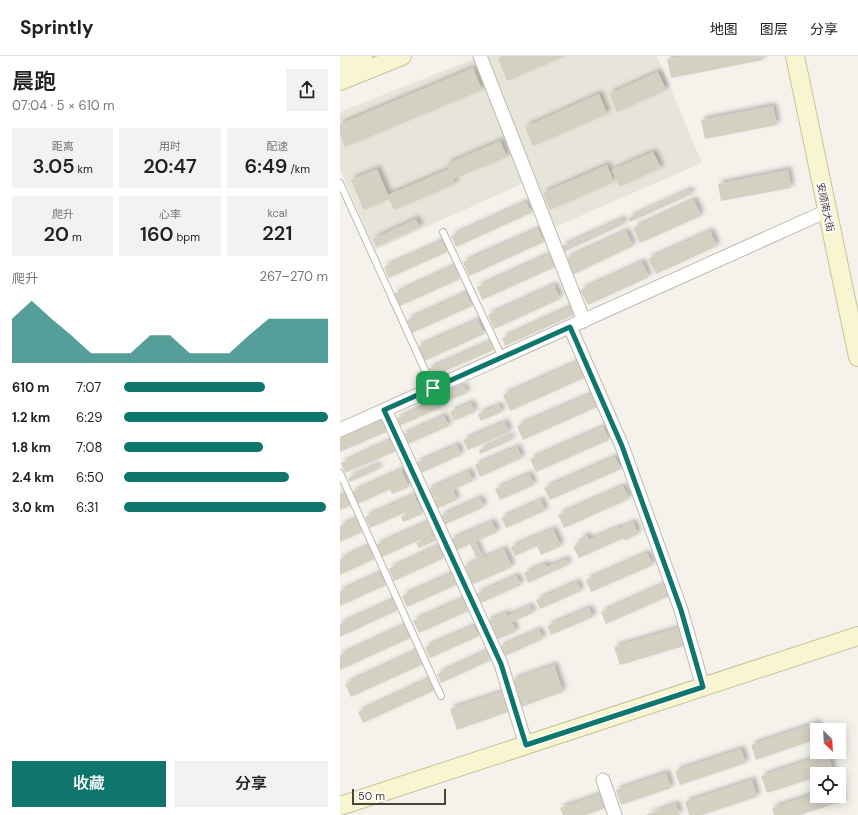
<!DOCTYPE html>
<html lang="zh">
<meta charset="utf-8">
<style>
body{margin:0;font-family:"DM Sans","Noto Sans SC",sans-serif;background:#f2f2f2;color:#222;height:100vh;display:flex;flex-direction:column;font-size:15px;white-space:nowrap}
*{box-sizing:border-box;margin:0}
p{font-size:13px;color:#767676}
.icon{flex:none;width:22px;height:22px;fill:none;stroke:currentColor;stroke-width:2;stroke-linecap:round;stroke-linejoin:round}
.map{position:relative;flex:1;overflow:hidden}
.sheet{display:flex;flex-direction:column;background:#fff;width:340px}
.sheet>*{flex:none}
.needle{width:26px;rotate:156deg}
.controls{position:absolute;left:470px;top:667px;display:grid;gap:8px}
.controls a{display:grid;place-items:center;width:36px;height:36px;border-radius:0px;background:#fff;box-shadow:0 2px 10px #0003;font-size:20px}
.scale{position:absolute;left:12px;bottom:10px;width:94px;box-sizing:border-box;padding-left:4px;border:2px solid #47443a;border-top:0;font-size:11px;line-height:14px;white-space:nowrap;color:#47443a;-webkit-text-stroke:3px #fff;paint-order:stroke}
.pin{position:absolute;display:grid;place-items:center;width:34px;height:34px;color:#fff;margin:-17px;border-radius:8px;box-shadow:0 2px 6px #0006}
.round{display:grid;place-items:center;flex:none;width:42px;height:42px;border-radius:0px;background:#f2f2f2}
.headline{display:flex;align-items:center;justify-content:space-between;height:68px;padding:0 12px}
h1{font-size:22px;font-weight:600;line-height:30px}
.metrics{display:grid;grid-template-columns:repeat(3,1fr);gap:6px;height:68px;padding:4px 12px}
.metrics div{display:grid;align-content:center;border-radius:0px;background:#f2f2f2;text-align:center}
.metrics b{font-size:20px;font-weight:600}
.metrics small{font-size:11px;font-weight:400}
.metrics p{font-size:11px}
.chart{height:112px;padding:8px 12px}
.chart p{display:flex;justify-content:space-between}
.chart svg{width:100%;height:72px;margin-top:4px;fill:#0f766e;opacity:.7}
.primary-button{display:flex;gap:8px;margin-top:auto;padding:8px 12px}
.primary-button a{flex:1;height:46px;border-radius:0px;background:#0f766e;color:#fff;font-size:16px;font-weight:600;line-height:46px;text-align:center}
.primary-button a+a{background:#f2f2f2;color:#222}
ul{padding:0 12px;list-style:none;font-size:13px}
li{display:grid;grid-template-columns:64px 48px 1fr;align-items:center;height:30px}
li i{height:10px;border-radius:5px;background:#0f766e}
header{display:flex;align-items:center;gap:24px;box-sizing:border-box;height:56px;padding:0 20px;background:#fff;border-bottom:1px solid #e0e0e0}
header strong{font-size:19px}
nav{display:flex;gap:22px;margin-inline-start:auto;font-size:14px}
main{display:flex;flex:1;min-height:0}
.map>svg:first-child{display:block}
.residential{fill:#e7e5da}
.building{fill:#d4d0c2;filter:url(#shadow)}
.lines{fill:none;stroke-linecap:round;stroke-linejoin:round}
.lane-casing{stroke:#bebbaf;stroke-width:8}
.street-casing{stroke:#bebbaf;stroke-width:15}
.secondary-casing{stroke:#c7c49c;stroke-width:20}
.lane{stroke:#fff;stroke-width:6}
.street{stroke:#fff;stroke-width:13}
.secondary{stroke:#f8f5d0;stroke-width:18}
.route-casing{stroke:#fff;stroke-width:8}
.route{stroke:#0f766e;stroke-width:5}
.labels{text-anchor:middle;stroke-width:4;stroke-linejoin:round;paint-order:stroke}
.street-label{font-size:10px;fill:#47443a;stroke:#fff}
</style>
<header>
<strong>Sprintly</strong>
<nav><a>地图</a><a>图层</a><a>分享</a></nav>
</header>
<main>
<section class="sheet">
<div class="headline"><div><h1>晨跑</h1><p>07:04 · 5 × 610 m</p></div><a class="round"><svg class="icon" aria-label="share" viewBox="0 0 24 24"><path d="M12 15V3M7 8l5-5 5 5M5 13v7h14v-7"/></svg></a></div>
<div class="metrics">
<div><p>距离</p><b>3.05<small> km</small></b></div>
<div><p>用时</p><b>20:47</b></div>
<div><p>配速</p><b>6:49<small> /km</small></b></div>
</div>
<div class="metrics">
<div><p>爬升</p><b>20<small> m</small></b></div>
<div><p>心率</p><b>160<small> bpm</small></b></div>
<div><p>kcal</p><b>221</b></div>
</div>
<div class="chart"><p><span>爬升</span>267–270 m</p>
<svg viewBox="0 0 160 44" preserveAspectRatio="none"><path d="M0 44V17L10 6L20 17L30 27L40 38L50 38L60 38L70 27L80 27L90 38L100 38L110 38L120 27L130 17L140 17L150 17L160 17V44z"/></svg>
</div>
<ul>
<li><b>610 m</b>7:07<i style="width:69%"></i></li>
<li><b>1.2 km</b>6:29<i style="width:100%"></i></li>
<li><b>1.8 km</b>7:08<i style="width:68%"></i></li>
<li><b>2.4 km</b>6:50<i style="width:81%"></i></li>
<li><b>3.0 km</b>6:31<i style="width:99%"></i></li>
</ul>
<div class="primary-button"><a>收藏</a><a>分享</a></div>
</section>
<div class="map">
<svg width="518" height="759" viewBox="0 0 518 759">
<defs>
<filter id="shadow"><feDropShadow dx="3.5" dy="-3.5" stdDeviation="2" flood-color="#0004"/></filter>
</defs>
<rect width="100%" height="100%" fill="#f4f2eb"/>
<path class="residential" d="M141,0H317L362,107L215,171L195,122L35,194L0,113V56Z"/>
<g class="building">
<path d="M162,0H225L167,25L158,2Z"/>
<path d="M344,0H422L423,4L331,22L327,3Z"/>
<path d="M133,12L142,34L5,91L0,79V68Z"/>
<path d="M318,16L326,34L277,56L269,38Z"/>
<path d="M259,38L267,58L193,90L185,71Z"/>
<path d="M433,50L437,69L365,83L361,64Z"/>
<path d="M160,85L167,101L113,123L115,128L54,154L49,143L24,154L11,124L37,113L48,139L109,113L107,108Z"/>
<path d="M313,96L321,112L279,131L272,114Z"/>
<path d="M267,109L274,126L210,154L203,137Z"/>
<path d="M448,114L451,132L381,145L378,128Z"/>
<path d="M349,134L352,138L290,166L288,162Z"/>
<path d="M354,144L361,160L300,187L293,172Z"/>
<path d="M186,146L191,157L116,191L111,180Z"/>
<path d="M76,163L80,171L36,191L33,183Z"/>
<path d="M282,163L284,168L224,196L222,190Z"/>
<path d="M198,173L204,186L129,220L123,206Z"/>
<path d="M286,175L293,190L232,219L225,203Z"/>
<path d="M370,175L377,190L316,218L308,203Z"/>
<path d="M102,185L107,196L49,222L44,211Z"/>
<path d="M210,198L215,211L142,244L137,231Z"/>
<path d="M302,206L309,221L248,249L240,234Z"/>
<path d="M114,210L120,223L60,250L54,238Z"/>
<path d="M214,229L220,243L154,273L148,259Z"/>
<path d="M126,237L132,250L72,277L67,264Z"/>
<path d="M230,251L234,259L165,290L162,282Z"/>
<path d="M138,264L144,278L84,305L77,291Z"/>
<path d="M150,286L154,294L91,321L88,313Z"/>
<path d="M237,306L244,322L170,355L163,339Z"/>
<path d="M124,330L127,337L106,346L103,339Z"/>
<path d="M251,338L257,351L183,384L177,370Z"/>
<path d="M97,344L100,352L59,370L56,363Z"/>
<path d="M131,347L135,356L114,365L110,356Z"/>
<path d="M159,349L162,356L141,365L138,358Z"/>
<path d="M104,360L109,370L66,389L62,379Z"/>
<path d="M41,364L46,376L0,396V382Z"/>
<path d="M165,366L169,376L128,394L123,384Z"/>
<path d="M263,371L269,384L196,416L190,403Z"/>
<path d="M170,380L172,384L140,398L139,394Z"/>
<path d="M51,384L56,395L5,417L1,407Z"/>
<path d="M117,389L121,399L81,417L76,407Z"/>
<path d="M177,391L182,402L140,421L135,409Z"/>
<path d="M275,401L281,413L210,444L204,432Z"/>
<path d="M37,409L39,413L10,426L8,422Z"/>
<path d="M61,414L69,431L52,438L50,433L18,448L12,436Z"/>
<path d="M129,415L133,425L91,443L87,434Z"/>
<path d="M189,418L194,429L160,444L155,433Z"/>
<path d="M283,430L289,443L224,472L218,459Z"/>
<path d="M113,435L117,444L96,453L92,444Z"/>
<path d="M3,436L10,450L0,454V437Z"/>
<path d="M74,439L79,450L30,472L25,461Z"/>
<path d="M140,442L144,451L104,469L100,460Z"/>
<path d="M201,444L205,455L166,472L161,462Z"/>
<path d="M80,452L82,458L63,466L61,461Z"/>
<path d="M16,463L22,476L0,486V470Z"/>
<path d="M88,466L93,478L42,501L36,489Z"/>
<path d="M152,466L157,476L135,486L142,501L137,503L130,488L115,495L110,484Z"/>
<path d="M293,466L298,478L285,485L284,482L239,502L233,491L241,487L239,483L247,479L249,484L279,471V473Z"/>
<path d="M213,473L221,490L201,499L197,490L175,500L171,491Z"/>
<path d="M93,480L95,485L79,492L76,487Z"/>
<path d="M28,490L34,503L0,519V503Z"/>
<path d="M98,490L104,502L54,525L49,513Z"/>
<path d="M164,493L172,511L131,529L123,511Z"/>
<path d="M307,497L313,509L251,536L246,524Z"/>
<path d="M226,503L228,509L188,527L184,517L205,508L206,511Z"/>
<path d="M40,517L46,529L0,550V535Z"/>
<path d="M111,518L116,529L67,551L62,540Z"/>
<path d="M176,520L181,529L141,547L136,538Z"/>
<path d="M237,526L241,535L200,553L196,544Z"/>
<path d="M324,528L329,540L266,568L261,556Z"/>
<path d="M122,543L128,555L79,577L73,565Z"/>
<path d="M53,544L58,554L0,581V568Z"/>
<path d="M190,550L193,557L172,566L176,576L156,584L147,565L166,557L167,560Z"/>
<path d="M249,552L253,561L211,579L207,570Z"/>
<path d="M65,569L70,582L0,614V599Z"/>
<path d="M134,570L139,580L90,602L85,591Z"/>
<path d="M338,572L344,590L280,609L274,591Z"/>
<path d="M199,574L203,583L163,601L159,591Z"/>
<path d="M76,595L83,608L11,641L5,628Z"/>
<path d="M147,595L151,604L101,627L97,618Z"/>
<path d="M214,609L223,636L181,651L172,624Z"/>
<path d="M89,623L95,634L23,667L18,656Z"/>
<path d="M162,636L168,656L117,674L110,653Z"/>
<path d="M477,667L480,674H477V683L416,704L411,689Z"/>
<path d="M401,693L406,707L340,729L335,715Z"/>
<path d="M488,698L493,715L485,718H477V721L427,737L421,720Z"/>
<path d="M326,717L331,732L281,749L276,734Z"/>
<path d="M412,724L417,741L362,759H349L345,746Z"/>
<path d="M499,733L503,745L460,759H434L432,752L477,737V740H499Z"/>
<path d="M262,738L266,752L246,759H223L220,752Z"/>
<path d="M336,748L340,759H305Z"/>
</g>
<g class="lines">
<defs>
<g id="lane">
<path d="M0,127L93,332"/>
<path d="M103,176L162,301"/>
<path d="M0,417L101,640"/>
</g>
<g id="street">
<path d="M140,0L244,265"/>
<path d="M230,271L282,390L341,554L363,631"/>
<path d="M45,354L161,608L186,689"/>
<path d="M0,374L487,155"/>
<path d="M263,724L275,759"/>
</g>
<g id="secondary">
<path d="M455,0L518,301"/>
<path d="M0,10L23,0"/>
<path d="M0,25L62,0"/>
<path d="M0,750L518,580"/>
</g>
</defs>
<use href="#lane" class="lane-casing"/>
<use href="#street" class="street-casing"/>
<use href="#secondary" class="secondary-casing"/>
<use href="#lane" class="lane"/>
<use href="#street" class="street"/>
<use href="#secondary" class="secondary"/>
</g>
<g class="lines">
<defs>
<path id="route" d="M230,271L282,390L341,554L363,631L186,689L161,608L44,354Z"/>
</defs>
<use href="#route" class="route-casing"/>
<use href="#route" class="route"/>
</g>
<g class="labels">
<g class="street-label">
<text transform="translate(486 151) rotate(78)" y="4">安顺南大街</text>
</g>
</g>
</svg>
<div class="controls">
<a><svg class="needle" viewBox="-14 -14 28 28"><path d="M0-13l5 13h-10z" fill="#e53935"/><path d="M0 13l5-13h-10z" fill="#767676"/></svg></a>
<a><svg class="icon" aria-label="locate" viewBox="0 0 24 24"><circle cx="12" cy="12" r="6"/><path d="M12 2v4M12 18v4M2 12h4M18 12h4"/></svg></a>
</div>
<div class="scale">50 m</div>
<div class="pin" style="left:93px;top:332px;background:#1e9e55"><svg class="icon" aria-label="arrive" viewBox="0 0 24 24"><path d="M6 21V4h12l-3 4 3 4H6"/></svg></div>
</div>
</main>
